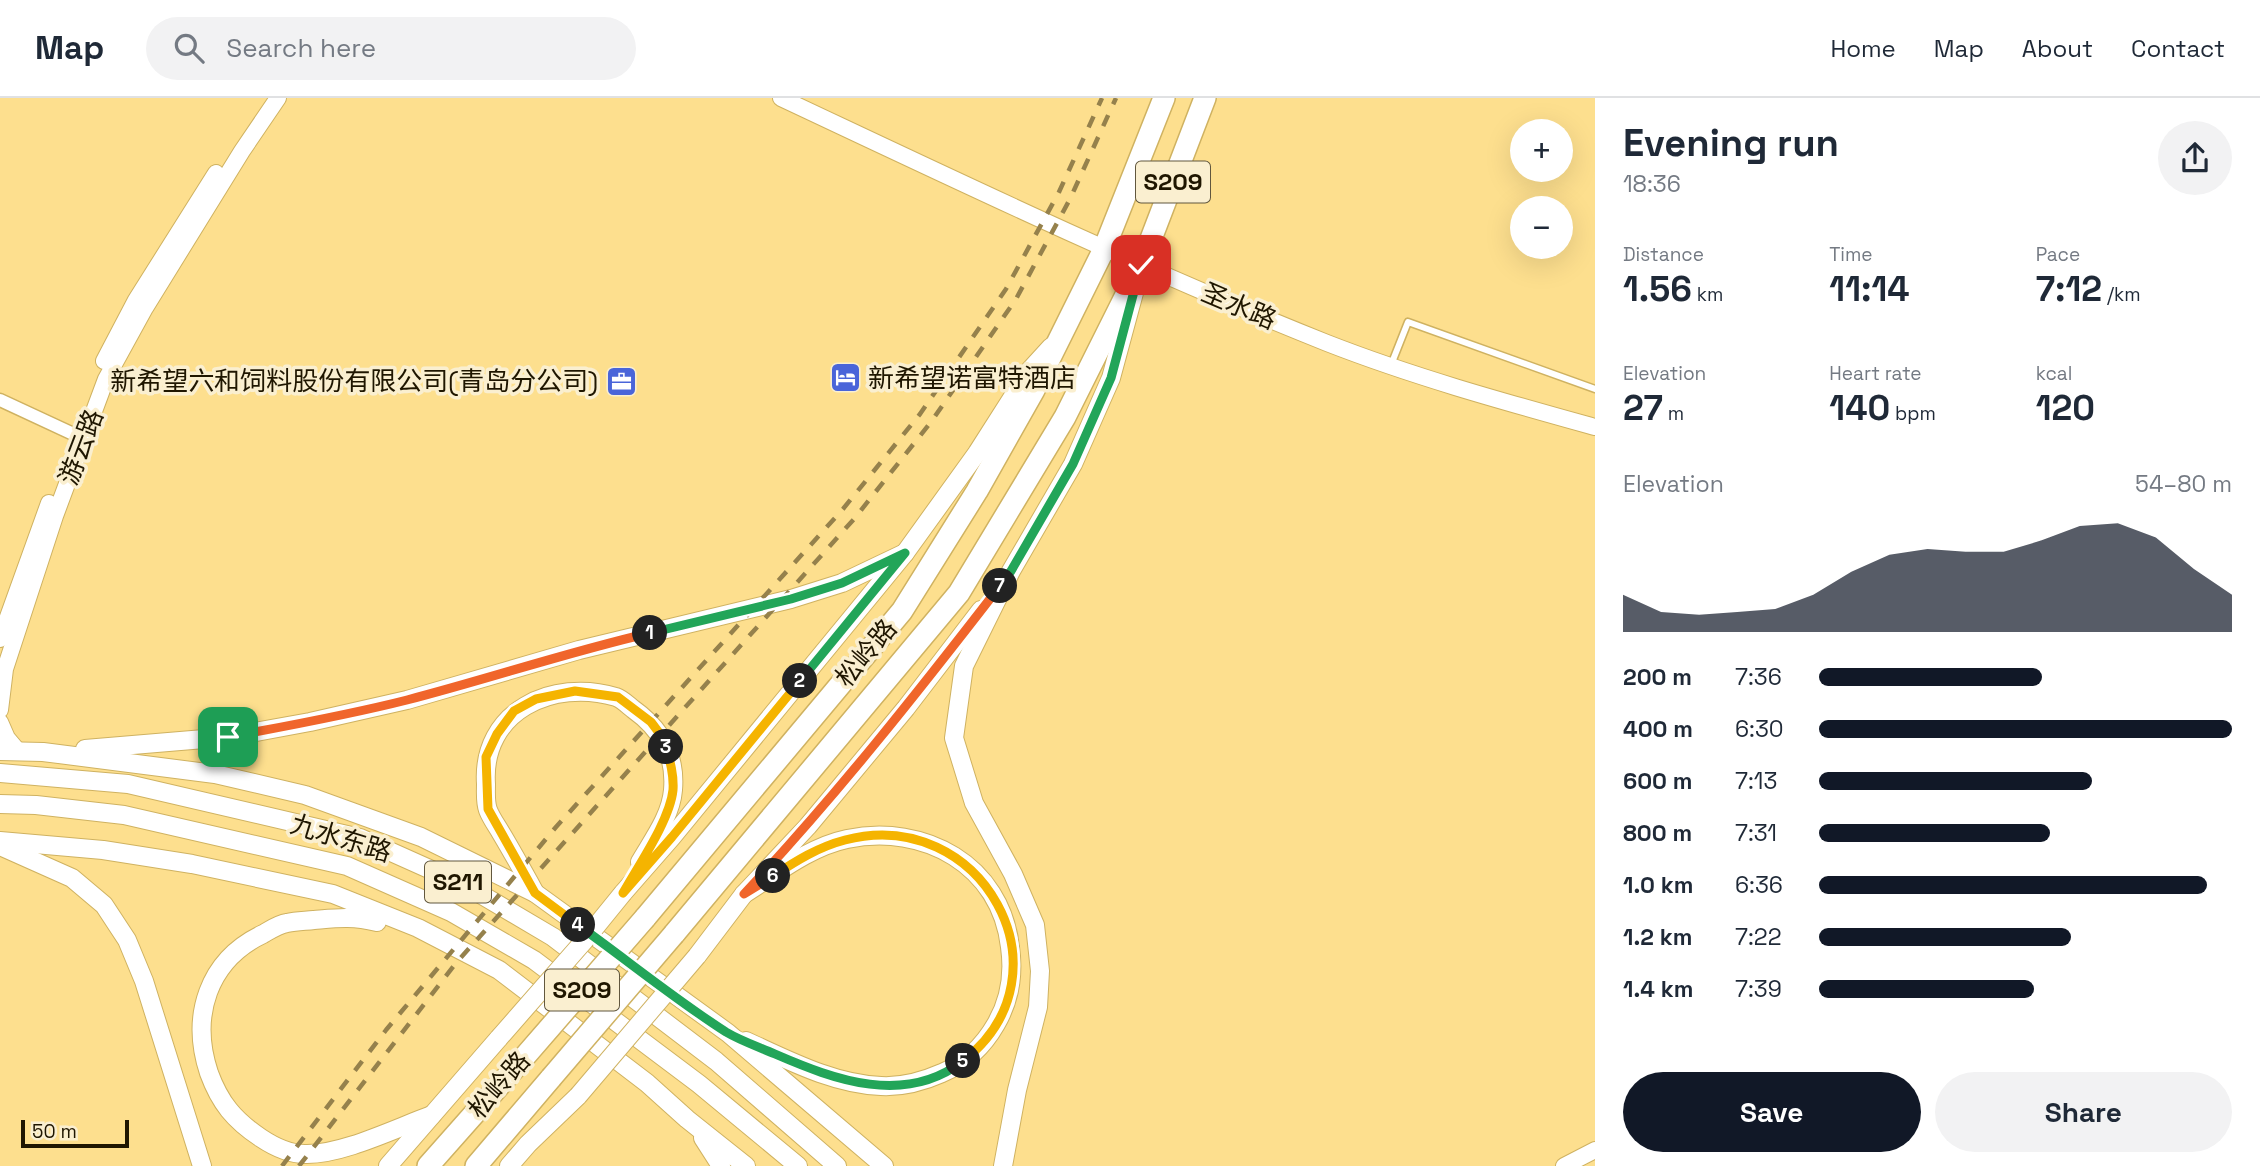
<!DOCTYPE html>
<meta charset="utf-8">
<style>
body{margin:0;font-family:"Space Grotesk","Noto Sans SC",sans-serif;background:#f2f2f3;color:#1f2937;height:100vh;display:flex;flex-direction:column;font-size:26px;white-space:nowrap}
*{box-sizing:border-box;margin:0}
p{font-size:23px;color:#747a83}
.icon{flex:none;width:38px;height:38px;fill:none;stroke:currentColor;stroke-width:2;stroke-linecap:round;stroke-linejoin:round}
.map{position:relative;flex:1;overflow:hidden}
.sheet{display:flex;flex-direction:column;background:#fff;width:665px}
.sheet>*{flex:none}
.tools{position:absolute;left:1510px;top:21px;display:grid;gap:14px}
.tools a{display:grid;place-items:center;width:63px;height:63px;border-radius:50%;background:#fff;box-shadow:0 7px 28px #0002;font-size:35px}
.scale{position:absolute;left:21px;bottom:18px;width:108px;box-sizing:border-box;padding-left:7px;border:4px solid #1f1600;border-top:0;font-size:19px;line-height:24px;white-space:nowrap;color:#1f1600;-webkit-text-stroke:5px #faefd0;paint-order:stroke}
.pin{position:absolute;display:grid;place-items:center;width:60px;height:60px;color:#fff;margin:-30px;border-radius:14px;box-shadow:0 4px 10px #0006}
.km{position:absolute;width:35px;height:35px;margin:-18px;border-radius:50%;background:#222;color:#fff;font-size:19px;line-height:35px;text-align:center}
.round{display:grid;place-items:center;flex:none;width:74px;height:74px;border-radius:37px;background:#f2f2f3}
.summary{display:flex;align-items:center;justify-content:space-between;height:119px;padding:0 28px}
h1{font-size:38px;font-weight:700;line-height:52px}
.figures{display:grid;grid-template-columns:repeat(3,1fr);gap:10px;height:119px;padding:7px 28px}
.figures div{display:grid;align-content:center}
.figures b{font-size:35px;font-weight:700}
.figures small{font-size:19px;font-weight:400}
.figures p{font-size:19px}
.chart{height:196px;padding:14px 28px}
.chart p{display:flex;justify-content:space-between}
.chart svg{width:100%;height:126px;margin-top:7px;fill:#111827;opacity:.7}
.action{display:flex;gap:14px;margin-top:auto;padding:14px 28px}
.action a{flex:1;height:80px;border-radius:42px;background:#111827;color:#fff;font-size:28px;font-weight:700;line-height:80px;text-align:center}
.action a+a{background:#f2f2f3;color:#1f2937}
ul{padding:0 28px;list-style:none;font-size:23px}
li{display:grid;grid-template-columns:112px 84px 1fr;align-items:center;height:52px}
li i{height:18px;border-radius:9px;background:#111827}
header{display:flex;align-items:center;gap:42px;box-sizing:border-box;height:98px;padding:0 35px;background:#fff;border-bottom:2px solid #e0e1e3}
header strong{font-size:33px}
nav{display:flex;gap:38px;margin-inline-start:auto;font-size:24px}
.search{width:490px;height:63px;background:#f2f2f3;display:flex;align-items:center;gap:18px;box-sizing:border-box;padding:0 24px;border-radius:38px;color:#747a83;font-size:26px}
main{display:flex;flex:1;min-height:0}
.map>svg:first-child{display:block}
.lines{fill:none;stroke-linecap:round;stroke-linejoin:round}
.lane-casing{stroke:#cfb261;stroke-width:9}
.street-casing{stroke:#cfb261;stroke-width:15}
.secondary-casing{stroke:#cfb261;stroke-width:18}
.primary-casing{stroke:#cfb261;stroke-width:20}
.highway-casing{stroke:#cfb261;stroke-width:24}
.lane{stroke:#fff;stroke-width:6}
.street{stroke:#fff;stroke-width:12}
.secondary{stroke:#fff;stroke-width:16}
.primary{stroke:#fff;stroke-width:18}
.highway{stroke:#fff;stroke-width:21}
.rail{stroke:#95814c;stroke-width:4.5;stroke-dasharray:12 12;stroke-linecap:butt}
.primary-bridge-casing{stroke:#cfb261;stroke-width:20;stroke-linecap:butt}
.highway-bridge-casing{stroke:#cfb261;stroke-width:24;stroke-linecap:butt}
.primary-bridge{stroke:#fff;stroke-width:18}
.highway-bridge{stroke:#fff;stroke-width:21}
.split-1-casing{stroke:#fff;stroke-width:14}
.split-2-casing{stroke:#fff;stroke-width:14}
.split-3-casing{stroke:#fff;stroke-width:14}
.split-4-casing{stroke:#fff;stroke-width:14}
.split-5-casing{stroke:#fff;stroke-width:14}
.split-6-casing{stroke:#fff;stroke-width:14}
.split-7-casing{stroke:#fff;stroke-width:14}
.split-8-casing{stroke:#fff;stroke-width:14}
.split-1{stroke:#f0652b;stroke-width:9}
.split-2{stroke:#22a559;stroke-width:9}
.split-3{stroke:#f5b400;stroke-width:9}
.split-4{stroke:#f5b400;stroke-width:9}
.split-5{stroke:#22a559;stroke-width:9}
.split-6{stroke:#f5b400;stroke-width:9}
.split-7{stroke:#f0652b;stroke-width:9}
.split-8{stroke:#22a559;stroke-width:9}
.labels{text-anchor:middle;stroke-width:7;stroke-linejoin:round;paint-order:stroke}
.shield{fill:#faefd0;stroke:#61573e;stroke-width:2}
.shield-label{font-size:24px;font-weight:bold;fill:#1f1600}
.street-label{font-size:26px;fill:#1f1600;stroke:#faefd0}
.poi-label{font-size:26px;fill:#1f1600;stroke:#faefd0;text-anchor:start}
</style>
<header>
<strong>Map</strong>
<div class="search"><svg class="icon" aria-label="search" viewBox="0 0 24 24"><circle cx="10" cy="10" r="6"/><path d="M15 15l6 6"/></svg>Search here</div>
<nav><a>Home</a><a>Map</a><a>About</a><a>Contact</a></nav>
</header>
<main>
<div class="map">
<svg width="1595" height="1068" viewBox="0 0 1595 1068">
<rect width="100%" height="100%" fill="#fddf8e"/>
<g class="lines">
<defs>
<path id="lane" d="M1391,267L1408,224L1595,291"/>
<path id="street" d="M0,302L84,341"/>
<g id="secondary">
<path d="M781,0C962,85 1141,171 1327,245C1414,279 1505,304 1595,329"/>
<path d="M104,263L136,202L216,75"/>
<path d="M0,541L49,405"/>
<path d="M0,612L5,571L55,418L106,281L145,210L242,53L278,0"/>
<path d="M0,624L7,640L18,653"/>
<path d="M1564,1068L1595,1052"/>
</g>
<g id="primary">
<path d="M85,651L228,639L310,624L407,602L579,552L791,501L842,485L905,455"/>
<path d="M0,653L43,654L215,676L305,697L421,739L535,795L728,935L884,1068"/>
<path d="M0,675L128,686L360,740L465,787L553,839L716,963L837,1068"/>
<path d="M0,706L36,707L124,717L347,768L451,814L534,862L699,986L798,1068"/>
<path d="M0,743L103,752L192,766L333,796L418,830L499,872L647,985L687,1021L746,1068"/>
<path d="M0,748L72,780L104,807L127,842L144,883L202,1068"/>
<path d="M535,795C524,775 513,755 501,735C497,728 491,720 488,712C485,704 486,694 486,686C481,613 553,580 616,599C622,601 628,607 633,611C661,631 676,656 673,692C671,718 652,743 640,764"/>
<path d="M623,795L672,739L905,455L977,355L1030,272L1051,249"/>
<path d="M744,796C776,776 809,749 847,741C924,725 1001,767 1010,849C1014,877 1010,902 996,926C984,947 966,965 942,975C924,983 901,989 881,988C833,986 788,962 746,943"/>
<path d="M377,824C352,818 338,820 314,822C305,823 296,823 287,825C279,826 270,832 263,836C208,862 190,918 209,975C220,1005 234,1022 261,1040C273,1048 290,1056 305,1056C342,1057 396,1030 432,1017"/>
<path d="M697,858L744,796L808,728L906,610L981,512"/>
<path d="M703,1040L721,1068"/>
<path d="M388,1068L499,940"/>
<path d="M509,1068L528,1046L578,998"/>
<path d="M1003,1068L1017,992L1038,909L1040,873L1035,827L1013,776L974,705L954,640L964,568L1011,473L1073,366L1111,280L1134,195"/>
</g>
<g id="highway">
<path d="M645,820L902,513L977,393L1034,292L1104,151L1164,0"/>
<path d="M674,836L959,495L1065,319L1141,167L1205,0"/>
<path d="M428,1068L520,964"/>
<path d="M476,1068L551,980"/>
</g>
</defs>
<use href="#lane" class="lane-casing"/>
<use href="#street" class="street-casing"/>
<use href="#secondary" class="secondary-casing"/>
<use href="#primary" class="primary-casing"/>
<use href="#highway" class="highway-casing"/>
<use href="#lane" class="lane"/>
<use href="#street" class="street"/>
<use href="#secondary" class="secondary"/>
<use href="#primary" class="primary"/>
<use href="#highway" class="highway"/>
<g class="rail">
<path d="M282,1068L386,932L556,729L843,411L920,316L1006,191L1059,94L1102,0"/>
<path d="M299,1068L456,865L854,421L931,324L1016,201L1070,101L1116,0"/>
</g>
<defs>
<g id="primary-bridge">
<path d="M499,940L584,843L623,795"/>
<path d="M578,998L697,858"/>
</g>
<g id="highway-bridge">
<path d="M520,964L645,820"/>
<path d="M551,980L674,836"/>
</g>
</defs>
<use href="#primary-bridge" class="primary-bridge-casing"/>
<use href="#highway-bridge" class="highway-bridge-casing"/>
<use href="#primary-bridge" class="primary-bridge"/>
<use href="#highway-bridge" class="highway-bridge"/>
</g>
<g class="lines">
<defs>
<path id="split-1" d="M228,639C288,628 348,617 407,602C488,581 568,554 650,535"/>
<path id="split-2" d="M650,535L791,501L842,485L905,455L800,583"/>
<path id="split-3" d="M666,649C670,663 674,677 673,692C670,722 638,768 623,795L672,739L800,583"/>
<path id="split-4" d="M578,827L535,795L488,711L486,659L497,636L514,613L536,601L575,593L618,599L651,624L663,640L666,649"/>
<path id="split-5" d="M578,827C627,862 676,902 726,934C741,943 759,949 775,956C835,982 905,1008 963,963"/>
<path id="split-6" d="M773,778C796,763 818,749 845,742C981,706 1076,876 963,963"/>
<path id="split-7" d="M773,778L744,796C836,698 918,594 1000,488"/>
<path id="split-8" d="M1000,488L1011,473L1073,366L1111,280L1141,167"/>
</defs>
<use href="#split-1" class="split-1-casing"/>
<use href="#split-2" class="split-2-casing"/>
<use href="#split-3" class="split-3-casing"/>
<use href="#split-4" class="split-4-casing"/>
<use href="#split-5" class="split-5-casing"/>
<use href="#split-6" class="split-6-casing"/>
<use href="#split-7" class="split-7-casing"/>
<use href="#split-8" class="split-8-casing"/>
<use href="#split-1" class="split-1"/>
<use href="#split-2" class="split-2"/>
<use href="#split-3" class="split-3"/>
<use href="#split-4" class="split-4"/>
<use href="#split-5" class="split-5"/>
<use href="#split-6" class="split-6"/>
<use href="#split-7" class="split-7"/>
<use href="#split-8" class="split-8"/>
</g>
<defs>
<symbol id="hotel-square" viewBox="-11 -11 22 22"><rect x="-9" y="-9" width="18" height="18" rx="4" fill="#4a65d9" stroke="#faefd0"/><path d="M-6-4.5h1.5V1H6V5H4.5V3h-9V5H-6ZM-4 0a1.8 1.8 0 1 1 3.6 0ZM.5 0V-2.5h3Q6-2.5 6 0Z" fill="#fff"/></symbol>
<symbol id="office-square" viewBox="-11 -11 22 22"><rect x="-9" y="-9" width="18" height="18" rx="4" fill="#4a65d9" stroke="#faefd0"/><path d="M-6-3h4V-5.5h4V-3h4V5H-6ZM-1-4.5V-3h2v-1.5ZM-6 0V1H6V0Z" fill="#fff"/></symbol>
</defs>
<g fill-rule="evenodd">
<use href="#hotel-square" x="828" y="262" width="35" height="35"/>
<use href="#office-square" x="604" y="266" width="35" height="35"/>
</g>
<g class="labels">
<g class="shield">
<rect x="1136" y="63.5" width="74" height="41" rx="5"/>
<rect x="425" y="763.5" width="66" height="41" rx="5"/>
<rect x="545" y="871.5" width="74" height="41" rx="5"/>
</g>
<g class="shield-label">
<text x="1173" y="92">S209</text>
<text x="458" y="792">S211</text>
<text x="582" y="900">S209</text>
</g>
<g class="street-label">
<text transform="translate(1239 208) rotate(23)" y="9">圣水路</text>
<text transform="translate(81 349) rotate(-69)" y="9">游云路</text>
<text transform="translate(866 555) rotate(-50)" y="9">松岭路</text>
<text transform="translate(341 740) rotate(17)" y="9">九水东路</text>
<text transform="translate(499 987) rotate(-49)" y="9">松岭路</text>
</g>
<g class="poi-label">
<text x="868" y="289">新希望诺富特酒店</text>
<text x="598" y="292" text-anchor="end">新希望六和饲料股份有限公司(青岛分公司)</text>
</g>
</g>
</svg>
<div class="tools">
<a>+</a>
<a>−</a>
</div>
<div class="scale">50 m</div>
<div class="pin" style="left:228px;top:639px;background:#1e9e55"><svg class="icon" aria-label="arrive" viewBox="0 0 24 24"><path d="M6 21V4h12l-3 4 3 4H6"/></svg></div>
<div class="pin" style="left:1141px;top:167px;background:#d93025"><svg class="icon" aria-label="check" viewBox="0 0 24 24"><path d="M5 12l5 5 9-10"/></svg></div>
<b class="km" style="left:650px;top:535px">1</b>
<b class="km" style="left:800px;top:583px">2</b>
<b class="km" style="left:666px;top:649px">3</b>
<b class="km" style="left:578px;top:827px">4</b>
<b class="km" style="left:963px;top:963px">5</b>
<b class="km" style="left:773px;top:778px">6</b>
<b class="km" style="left:1000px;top:488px">7</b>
</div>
<section class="sheet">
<div class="summary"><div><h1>Evening run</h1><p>18:36</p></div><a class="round"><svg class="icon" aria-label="share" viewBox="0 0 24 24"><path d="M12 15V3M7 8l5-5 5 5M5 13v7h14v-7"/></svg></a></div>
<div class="figures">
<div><p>Distance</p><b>1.56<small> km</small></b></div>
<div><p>Time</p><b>11:14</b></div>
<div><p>Pace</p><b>7:12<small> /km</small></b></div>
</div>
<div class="figures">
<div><p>Elevation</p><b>27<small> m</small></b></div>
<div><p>Heart rate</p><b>140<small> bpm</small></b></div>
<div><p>kcal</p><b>120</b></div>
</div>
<div class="chart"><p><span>Elevation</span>54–80 m</p>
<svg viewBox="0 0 160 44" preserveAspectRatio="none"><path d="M0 44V31L10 37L20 38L30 37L40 36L50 31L60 23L70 17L80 15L90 16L100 16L110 12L120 7L130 6L140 11L150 22L160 31V44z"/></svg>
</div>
<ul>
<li><b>200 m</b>7:36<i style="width:54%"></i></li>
<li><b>400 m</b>6:30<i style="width:100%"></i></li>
<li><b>600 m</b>7:13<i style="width:66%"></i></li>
<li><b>800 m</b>7:31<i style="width:56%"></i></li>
<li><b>1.0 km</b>6:36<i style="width:94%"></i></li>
<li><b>1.2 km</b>7:22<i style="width:61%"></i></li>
<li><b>1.4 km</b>7:39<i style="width:52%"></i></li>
</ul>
<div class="action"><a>Save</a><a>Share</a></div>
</section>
</main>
